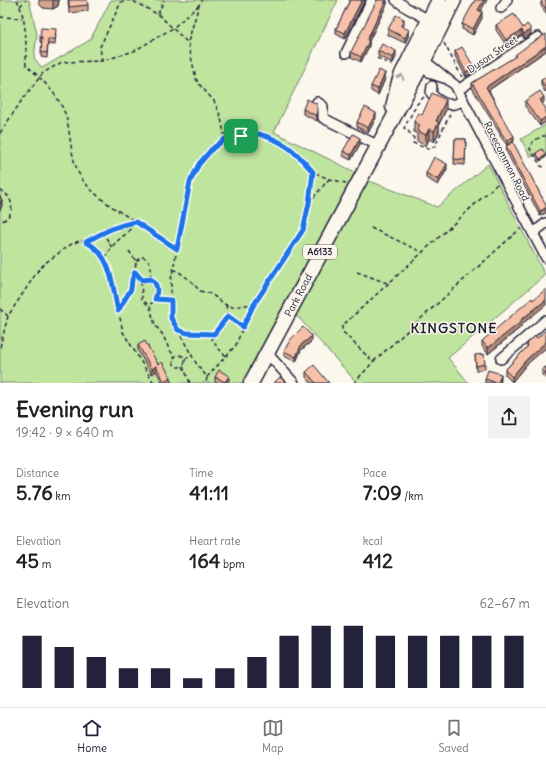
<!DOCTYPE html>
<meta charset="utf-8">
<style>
body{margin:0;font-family:Delius,sans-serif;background:#f2f2f2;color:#202124;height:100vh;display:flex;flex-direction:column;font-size:15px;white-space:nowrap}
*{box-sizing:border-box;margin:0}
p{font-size:13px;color:#757577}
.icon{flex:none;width:22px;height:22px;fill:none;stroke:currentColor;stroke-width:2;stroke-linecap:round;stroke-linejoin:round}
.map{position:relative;height:383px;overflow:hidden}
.details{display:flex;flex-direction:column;background:#fff;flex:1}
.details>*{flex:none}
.pin{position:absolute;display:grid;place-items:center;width:34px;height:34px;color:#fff;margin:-17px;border-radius:8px;box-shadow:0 2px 6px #0006}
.round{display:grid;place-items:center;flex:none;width:42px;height:42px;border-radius:0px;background:#f2f2f2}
.overview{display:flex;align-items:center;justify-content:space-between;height:68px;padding:0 16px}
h1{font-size:22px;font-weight:700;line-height:30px}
.metrics{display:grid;grid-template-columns:repeat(3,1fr);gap:6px;height:68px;padding:4px 16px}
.metrics div{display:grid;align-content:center}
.metrics b{font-size:20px;font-weight:700}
.metrics small{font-size:11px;font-weight:400}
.metrics p{font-size:11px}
.chart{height:112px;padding:8px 16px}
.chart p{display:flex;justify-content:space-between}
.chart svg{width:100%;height:72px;margin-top:4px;stroke:#22223b;stroke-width:6}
.tabs{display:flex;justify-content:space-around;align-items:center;height:56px;border-top:1px solid #e0e0e0;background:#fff;font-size:11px;color:#757577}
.tabs a{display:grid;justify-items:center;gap:2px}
.tabs .on{color:#22223b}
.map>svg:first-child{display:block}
.green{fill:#bfe49e;stroke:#70836c}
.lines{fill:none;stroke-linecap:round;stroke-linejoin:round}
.minor-casing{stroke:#22223b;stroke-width:12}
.highway-casing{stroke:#22223b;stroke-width:17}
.path{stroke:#22223b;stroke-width:1.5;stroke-dasharray:4 3;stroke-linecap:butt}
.minor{stroke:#fbf7ec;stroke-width:9}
.highway{stroke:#fbf7ec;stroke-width:14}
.wall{fill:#d4a690;stroke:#22223b}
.shaded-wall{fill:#ac8776;stroke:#22223b}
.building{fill:#f6c1a8;stroke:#22223b}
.oneway{stroke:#99979c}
.route-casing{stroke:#fff;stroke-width:8}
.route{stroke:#1a73e8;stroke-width:5}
.labels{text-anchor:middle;stroke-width:3;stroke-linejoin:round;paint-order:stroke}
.shield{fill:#fbf7ec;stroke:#636270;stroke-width:1}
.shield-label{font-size:9px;font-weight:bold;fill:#22223b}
.street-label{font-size:10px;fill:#22223b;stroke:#fbf7ec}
.district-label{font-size:14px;font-weight:bold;letter-spacing:1px;fill:#22223b;stroke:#fbf7ec}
</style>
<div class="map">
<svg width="546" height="383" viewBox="0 0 546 383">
<rect width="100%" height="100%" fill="#fbf7ec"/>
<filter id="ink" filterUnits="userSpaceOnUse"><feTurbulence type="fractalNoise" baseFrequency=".025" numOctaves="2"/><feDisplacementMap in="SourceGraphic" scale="8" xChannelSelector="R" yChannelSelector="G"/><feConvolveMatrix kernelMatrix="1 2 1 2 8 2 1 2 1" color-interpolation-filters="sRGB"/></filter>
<g filter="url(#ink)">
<g class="green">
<path d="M0,0H29L37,34L34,58L42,68L90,40L111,0H338L274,132L355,172L242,383H0Z"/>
<path d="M546,125V157L542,152L536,156H530L521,139Z"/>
<path d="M488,164L545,275L448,358L469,383H357L299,318L295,316L367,180L437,207Z"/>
</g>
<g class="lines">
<defs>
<g id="minor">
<path d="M396,0L407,8L429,20"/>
<path d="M501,8L507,0"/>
<path d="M346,53L372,0"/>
<path d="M424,61C435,68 444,77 455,85L546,258"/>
<path d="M421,66L432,74L444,78"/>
<path d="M432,86L431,93C435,99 446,106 454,104C457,104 461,101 463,100"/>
<path d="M458,90L538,37"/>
<path d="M317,102L323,106V118L377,145"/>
<path d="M533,233L546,223"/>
<path d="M267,353L294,383"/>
<path d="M501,359L546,320"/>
</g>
<g id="highway">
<path d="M393,107L399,82L402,74L439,0"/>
<path d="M251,383L421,66L454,0"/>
</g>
</defs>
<use href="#minor" class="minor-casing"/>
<use href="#highway" class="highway-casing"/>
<g class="path">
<path d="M17,0C27,20 26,43 26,65C42,79 62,98 67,120C71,138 71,163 82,179C96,198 117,210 136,222C150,231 163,240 177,249L171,280V318L196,363L207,377L206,383"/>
<path d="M20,6L26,0"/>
<path d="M158,14L164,0"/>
<path d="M0,17L22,18"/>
<path d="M444,43L462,77"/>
<path d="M377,58L392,65L391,68L392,69"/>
<path d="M102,61L100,47L121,2L131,0L159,15L187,42"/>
<path d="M424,97L417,104L404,128L408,131L414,138L413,143L428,149L435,146L450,114"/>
<path d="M0,133L22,100L43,73L62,62L102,61L134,51L173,28L199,5"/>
<path d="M546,136H543L533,141L530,149L541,166L546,168"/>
<path d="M329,179L346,183"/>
<path d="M497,184L342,326V331L371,360L374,361L521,228"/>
<path d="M0,190C15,197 16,216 0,222"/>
<path d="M309,203L329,179L313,172"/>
<path d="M371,228L422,252"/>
<path d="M101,233L107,239L112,248"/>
<path d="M86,242C102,233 117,226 135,222"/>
<path d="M177,248L189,183L199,164L212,149L225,139L221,118L218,110L214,101L200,85L196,79L188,42L199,5L202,0"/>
<path d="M129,251L136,261L135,272L141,280L142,299L150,307L155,325L163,335L169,349L175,357"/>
<path d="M105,258L115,243L128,232L135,222"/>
<path d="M136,261L143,257C153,261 151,269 151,278"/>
<path d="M173,269L179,272L191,281L200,291L211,294L226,305L233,307L254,304"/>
<path d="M357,272L387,283"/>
<path d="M141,280L151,279C159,286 159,300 149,305"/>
<path d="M155,299L171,300"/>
<path d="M226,305L228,316L243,327"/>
<path d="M0,309L8,316"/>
<path d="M119,310L131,289L132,280L135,272"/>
<path d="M178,330L187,333L214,334"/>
<path d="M0,347L8,316L37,272L45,263L70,245L79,241H84L96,248L105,259L110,270L123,332L154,383"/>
<circle cx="179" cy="361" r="6"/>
<path d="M226,356L217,347L212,339L214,334L228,316"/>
<path d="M185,359L192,355"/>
<path d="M183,366L190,383"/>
<path d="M207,377L236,345L243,327L253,306L303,230L309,203L313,172C298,155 283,138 259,135C248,133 235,137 225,139"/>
<path d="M354,383L374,361"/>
</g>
<use href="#minor" class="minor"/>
<use href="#highway" class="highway"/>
</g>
<g class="wall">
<path d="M39,0H59L58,6L53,9L43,8L39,4Z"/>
<path d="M68,0L88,5V11L69,13Z"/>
<path d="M350,0H365L345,39L336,34V29Z"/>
<path d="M387,0V4L369,41V46L361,62L351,57V52Z"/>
<path d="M546,0V14L541,6V2Z"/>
<path d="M480,12L482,18L473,35L462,29V24Z"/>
<path d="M404,25L403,27L409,35L405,43L388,35V29Z"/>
<path d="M496,25L523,28L531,34L524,39L522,35L506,45L496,30Z"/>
<path d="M56,34L55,45L48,44L47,58L41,57L42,43L40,42V37Z"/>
<path d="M378,51L396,57L393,63L378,56Z"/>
<path d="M455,51L474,72L466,77L455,56Z"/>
<path d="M546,51L489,90L514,141L512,142L546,205L540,216L506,151L507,145L500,136V134L472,88V83L515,57V55Z"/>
<path d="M546,77V91L545,92L541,85V80Z"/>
<path d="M385,79L378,95L371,91V86Z"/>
<path d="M525,101L544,102L542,103L540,126L525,106Z"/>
<path d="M317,104V121L303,114V109Z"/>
<path d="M446,110L439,124V132L434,142L429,139L426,146L417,141V134L414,132V122L422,115Z"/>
<path d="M376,118L368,133L357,127V122Z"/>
<path d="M455,139H466L465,165L454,164Z"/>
<path d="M360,144L351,160L343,156V151Z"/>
<path d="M536,153L546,157L540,161L536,156Z"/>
<path d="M447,169L438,185L426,178V173Z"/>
<path d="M521,325V327L488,354L482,346V341Z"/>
<path d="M535,336L526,365L512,382L505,375V370L527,347V344Z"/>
<path d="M312,341L301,350L296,362L284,356V351Z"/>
<path d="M138,345L158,364L171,382L169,383H163L156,371L152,374L138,351Z"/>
<path d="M475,355L485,364V369L476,371Z"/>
<path d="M546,367V379L542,375V369Z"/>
<path d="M306,372L329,383H311L306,377Z"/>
<path d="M215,377L229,381L227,383H217L215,382Z"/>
<path d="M485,379H501L500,383H485Z"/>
</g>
<g class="shaded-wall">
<path d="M53,0H59L58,6L53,9Z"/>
<path d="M362,0H365L345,39V33Z"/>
<path d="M386,0L387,4L369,41V46L361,62V57L367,40Z"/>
<path d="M484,0H487L478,16V10Z"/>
<path d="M482,12V18L473,35V29Z"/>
<path d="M404,19V25L401,31V26Z"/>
<path d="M531,29V34L524,39V34Z"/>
<path d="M409,30V35L405,43V38Z"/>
<path d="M522,30V35L506,45V40Z"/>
<path d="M546,46V51L486,92V87Z"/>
<path d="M396,51V57L393,63V58Z"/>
<path d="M474,67V72L466,77V72Z"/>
<path d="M385,73V79L378,95V89Z"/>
<path d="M544,97V102L540,105V100Z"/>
<path d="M446,100V110L439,124V132L434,142V131L436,121Z"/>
<path d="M376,113V118L368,133V128Z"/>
<path d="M546,117V122L540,126V121Z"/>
<path d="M429,129V139L426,146V135Z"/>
<path d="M514,136V141L507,146V141Z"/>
<path d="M360,138V144L351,160V155Z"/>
<path d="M546,155V157L540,161V159Z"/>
<path d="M447,164V169L438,185V180Z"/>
<path d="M2,200V206L0,210V204Z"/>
<path d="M546,208V213L540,216V211Z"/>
<path d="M546,300V305L521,325V327L488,354V348L521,320Z"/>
<path d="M312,336V341L301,350L296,362V357L301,345Z"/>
<path d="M546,342V348L526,365L512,382V377L526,360Z"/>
<path d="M156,366V371L152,374V369Z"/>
<path d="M501,374V379L500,383H498Z"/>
<path d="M229,376V381L227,383H225Z"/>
<path d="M171,377V382L169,383H164V381Z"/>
</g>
<g class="building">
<path d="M69,0H87L88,5L69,7Z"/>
<path d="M350,0H362L345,33L336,29Z"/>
<path d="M377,0H386L367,40L369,41L361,57L351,52Z"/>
<path d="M475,0H484L478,10L482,12L473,29L462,24Z"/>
<path d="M543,0H546V9L541,2Z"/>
<path d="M514,14L523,28L527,24L531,29L524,34L522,30L506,40L496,25Z"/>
<path d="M396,15L404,19L401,26L409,30L405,38L388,29Z"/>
<path d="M41,28L56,29L55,39H48L47,53L41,52L42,37H40Z"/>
<path d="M546,34V46L486,87L500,111H499L506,124L514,136L507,141L500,131H501L472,83L516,56L515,55L531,43Z"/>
<path d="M382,44L396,51L393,58L378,51Z"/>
<path d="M462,47L474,67L466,72L455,51Z"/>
<path d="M379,70L385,73L378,89L371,86Z"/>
<path d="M546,77V86L545,87L541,80Z"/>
<path d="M540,91L544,97L540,100L546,109V117L540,121L525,101Z"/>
<path d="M432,93L446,100L436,121L439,122L434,131L429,129L426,135L417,131L420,125L414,122L418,113L422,115Z"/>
<path d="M307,99L317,104V116L303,109Z"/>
<path d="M365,107L376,113L368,128L357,122Z"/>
<path d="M353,134L360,138L351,155L343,151Z"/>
<path d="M455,139H466L465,160L454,159Z"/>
<path d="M513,142L546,205V208L540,211L506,146Z"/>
<path d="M542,149L546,155L540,159L536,153Z"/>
<path d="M434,157L447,164L438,180L426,173Z"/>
<path d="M0,196L2,200L0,204Z"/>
<path d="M546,289V300L521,320V322L488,348L482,341L532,298L533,300Z"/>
<path d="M303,327L312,336L301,345L296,357L284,351L290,340Z"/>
<path d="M546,330V342L526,360L512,377L505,370L528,346L527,344L535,336L537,338Z"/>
<path d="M145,341L158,364L162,362L171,377L164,381L156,366L152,369L138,345Z"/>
<path d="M484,354L485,364L476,366L475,355Z"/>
<path d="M314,365L329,383H316L306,372Z"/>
<path d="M546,367V374L542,369Z"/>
<path d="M219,370L229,376L225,382L215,377Z"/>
<path d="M488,370L501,374L498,383L485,379Z"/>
<path d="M280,377L286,383H274Z"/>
</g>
<defs><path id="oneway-chevron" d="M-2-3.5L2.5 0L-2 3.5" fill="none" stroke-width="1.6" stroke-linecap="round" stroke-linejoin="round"/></defs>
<use class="oneway" href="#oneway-chevron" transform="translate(401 77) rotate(-67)"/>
</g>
<g class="lines" filter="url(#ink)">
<defs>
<path id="route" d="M259,134C286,142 295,151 313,172L309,203L303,230L253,306L243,327L228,316L214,334L187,333L178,330L171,318V300L155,299C158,292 158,284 151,279L142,280L135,272L132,280L131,289L118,311C112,285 112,255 86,242C102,233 117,225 136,222L177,249L190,182L199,164L212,149L225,139Z"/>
</defs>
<use href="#route" class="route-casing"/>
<use href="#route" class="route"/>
</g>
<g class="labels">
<rect class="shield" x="303" y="245" width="34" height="14" rx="3"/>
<g class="shield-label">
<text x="320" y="255">A6133</text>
</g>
<g class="street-label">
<text transform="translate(492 54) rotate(-34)" y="4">Dyson Street</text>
<text transform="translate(507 161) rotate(63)" y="4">Racecommon Road</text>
<text transform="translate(298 295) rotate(-62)" y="4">Park Road</text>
</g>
<g class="district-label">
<text x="454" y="333">KINGSTONE</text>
</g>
</g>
</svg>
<div class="pin" style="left:241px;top:136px;background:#1e9e55"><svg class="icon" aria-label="arrive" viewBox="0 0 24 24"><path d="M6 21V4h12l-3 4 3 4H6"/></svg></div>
</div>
<section class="details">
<div class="overview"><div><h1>Evening run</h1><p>19:42 · 9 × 640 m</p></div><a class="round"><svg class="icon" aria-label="share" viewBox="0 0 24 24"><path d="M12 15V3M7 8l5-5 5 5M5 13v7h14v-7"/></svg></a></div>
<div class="metrics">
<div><p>Distance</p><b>5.76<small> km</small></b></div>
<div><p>Time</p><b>41:11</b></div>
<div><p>Pace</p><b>7:09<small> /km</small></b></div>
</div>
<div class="metrics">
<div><p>Elevation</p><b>45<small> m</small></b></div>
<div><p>Heart rate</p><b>164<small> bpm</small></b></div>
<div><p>kcal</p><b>412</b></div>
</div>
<div class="chart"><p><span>Elevation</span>62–67 m</p>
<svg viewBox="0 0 160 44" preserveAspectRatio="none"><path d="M5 44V12M15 44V19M25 44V25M35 44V32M45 44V32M55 44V38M65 44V32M75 44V25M85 44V12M95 44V6M105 44V6M115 44V12M125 44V12M135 44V12M145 44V12M155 44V12"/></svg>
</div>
</section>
<nav class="tabs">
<a class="on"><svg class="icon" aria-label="home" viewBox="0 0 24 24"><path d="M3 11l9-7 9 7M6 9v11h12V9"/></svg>Home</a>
<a><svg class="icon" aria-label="map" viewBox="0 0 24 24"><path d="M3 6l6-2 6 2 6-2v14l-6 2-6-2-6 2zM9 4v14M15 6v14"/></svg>Map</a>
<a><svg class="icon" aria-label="saved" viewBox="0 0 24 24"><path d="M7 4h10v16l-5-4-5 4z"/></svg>Saved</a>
</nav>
